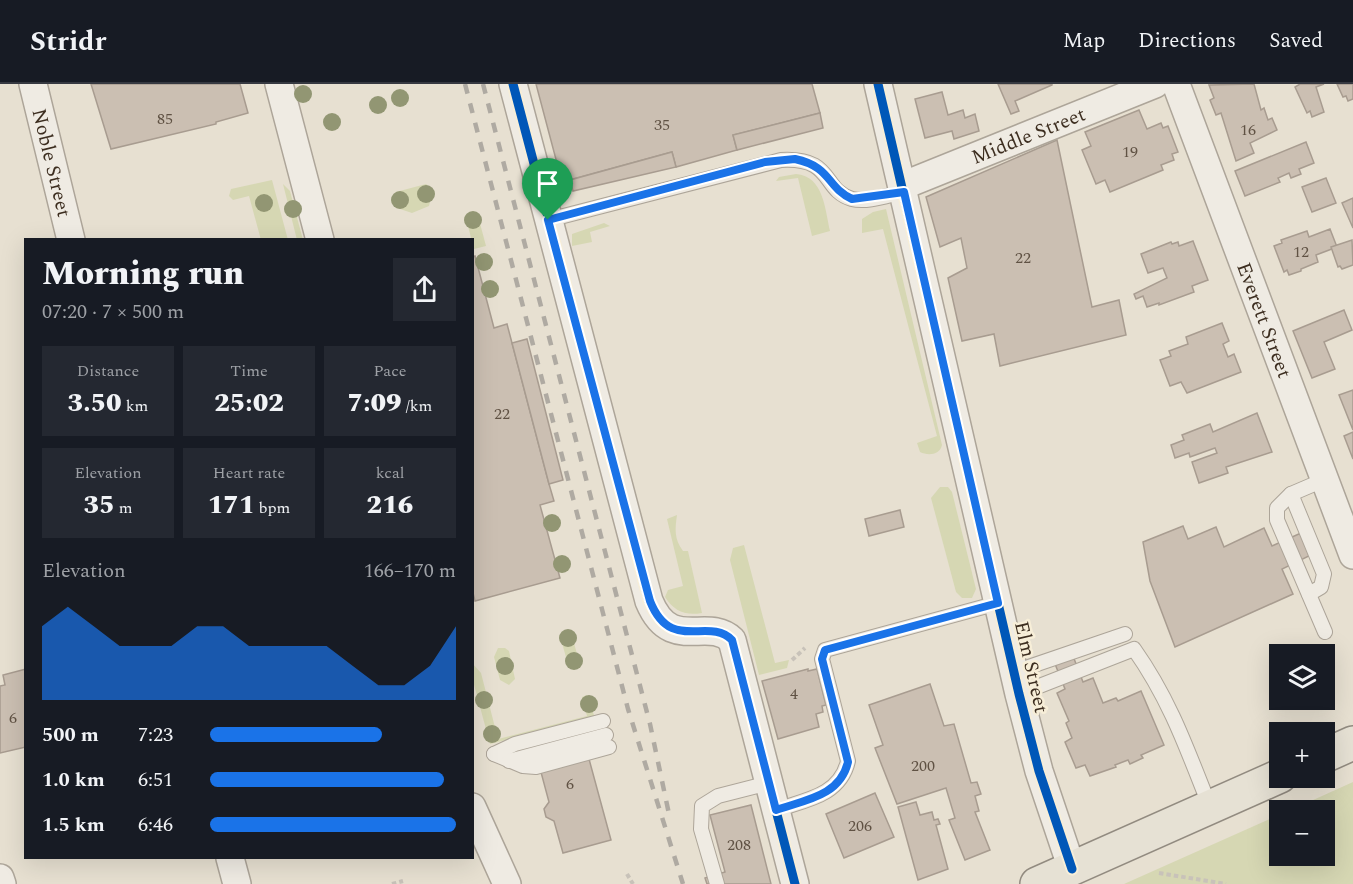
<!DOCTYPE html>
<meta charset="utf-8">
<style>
body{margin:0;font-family:Spectral,serif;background:#242831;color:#f1f3f6;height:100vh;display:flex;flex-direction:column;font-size:22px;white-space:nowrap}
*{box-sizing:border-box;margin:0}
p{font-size:20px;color:#9ea1a6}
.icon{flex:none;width:33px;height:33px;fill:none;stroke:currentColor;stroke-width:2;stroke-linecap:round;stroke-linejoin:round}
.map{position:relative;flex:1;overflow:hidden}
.drawer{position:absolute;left:24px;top:154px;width:450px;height:621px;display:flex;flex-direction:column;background:#171b24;border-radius:0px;box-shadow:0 6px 24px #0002}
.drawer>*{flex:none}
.buttons{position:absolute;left:1269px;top:560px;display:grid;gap:12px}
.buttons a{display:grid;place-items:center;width:66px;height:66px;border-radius:0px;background:#171b24;box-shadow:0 6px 24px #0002;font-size:30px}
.pin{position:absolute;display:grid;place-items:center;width:51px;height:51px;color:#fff;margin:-62px -26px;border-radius:50% 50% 50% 0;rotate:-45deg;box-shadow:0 0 6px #0007}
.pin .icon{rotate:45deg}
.round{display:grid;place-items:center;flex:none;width:63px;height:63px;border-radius:0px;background:#242831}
.head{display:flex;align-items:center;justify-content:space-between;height:102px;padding:0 18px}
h1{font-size:33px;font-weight:800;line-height:45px}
.figures{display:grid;grid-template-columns:repeat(3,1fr);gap:9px;height:102px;padding:6px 18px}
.figures div{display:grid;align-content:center;border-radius:0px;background:#242831;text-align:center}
.figures b{font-size:26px;font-weight:800}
.figures small{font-size:16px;font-weight:400}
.figures p{font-size:16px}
.chart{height:168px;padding:12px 18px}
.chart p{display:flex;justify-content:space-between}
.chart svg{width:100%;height:108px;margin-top:6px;fill:#1a73e8;opacity:.7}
ul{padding:0 18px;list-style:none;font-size:20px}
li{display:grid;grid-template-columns:96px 72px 1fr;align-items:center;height:45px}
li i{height:15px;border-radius:8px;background:#1a73e8}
header{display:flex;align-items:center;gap:36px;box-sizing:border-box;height:84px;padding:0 30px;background:#171b24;border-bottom:2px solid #363941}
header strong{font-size:28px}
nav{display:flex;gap:33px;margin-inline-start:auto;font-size:21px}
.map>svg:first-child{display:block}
.green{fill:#d6d7b3}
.building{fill:#cbbfb2;stroke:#a89c90;stroke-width:1.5}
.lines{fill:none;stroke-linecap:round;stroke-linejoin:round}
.lane-casing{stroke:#ada599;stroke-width:16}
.street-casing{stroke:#ada599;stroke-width:30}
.primary-casing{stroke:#928b80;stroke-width:36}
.path{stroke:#c8c2b9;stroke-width:4;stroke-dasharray:4.5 3;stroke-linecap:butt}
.lane{stroke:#efebe3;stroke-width:14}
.street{stroke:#efebe3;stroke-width:27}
.primary{stroke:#e6e1d4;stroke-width:33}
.rail{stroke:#afaaa2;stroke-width:4.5;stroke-dasharray:10 10;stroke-linecap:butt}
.cycleway-casing{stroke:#f7eed8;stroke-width:13}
.cycleway{stroke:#0057b8;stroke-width:9}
.tree{fill:#929673}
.route-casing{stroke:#fff;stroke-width:12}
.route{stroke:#1a73e8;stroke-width:8}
.labels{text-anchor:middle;stroke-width:5;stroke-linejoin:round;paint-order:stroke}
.number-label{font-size:16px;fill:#605244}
.street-label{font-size:20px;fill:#3d2e20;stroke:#f7eed8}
</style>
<header>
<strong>Stridr</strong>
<nav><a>Map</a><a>Directions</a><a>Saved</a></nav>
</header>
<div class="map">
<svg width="1353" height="800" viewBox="0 0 1353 800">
<rect width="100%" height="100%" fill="#e7e0d1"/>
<g class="green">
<path d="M796,90C824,92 825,126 830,147L812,152L798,94L776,97L779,93Z"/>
<path d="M272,96L288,156H261L249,112L233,116L229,112L231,105Z"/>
<path d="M283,100L290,107L303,156H297Z"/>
<path d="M426,100L433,106L429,122L412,129L397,124L393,115L396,108Z"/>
<path d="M886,125L942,361C940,371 928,372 920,368L917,359L937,352L883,145L862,149V135L873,128Z"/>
<path d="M477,128L486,162L474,165L465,131Z"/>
<path d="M604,139L610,142L590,148L592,158L572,162V150Z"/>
<path d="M940,403H948L952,408L976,505L972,514H962L956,508L931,414Z"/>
<path d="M677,431C675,445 674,455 683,467H688L702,529C685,532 674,527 665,513L668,506L683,502L667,435Z"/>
<path d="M744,461L775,579L789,576L787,584L759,591L730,476L733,464Z"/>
<path d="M565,547L571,548L580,581L576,585L569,584L560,552Z"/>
<path d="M498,564H505L509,567L515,595L509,601L500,596L494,573Z"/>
<path d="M472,579L481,589L498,655L587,632L582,613L587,611L595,634L490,660L473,597Z"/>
<path d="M1353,698V800H1124L1279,731L1280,771H1324V726H1291Z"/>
</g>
<g class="building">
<path d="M91,0H240L248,29L216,38V40L111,65Z"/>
<path d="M536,0H812L820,29L733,51L737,66L676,83L672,68L562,98Z"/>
<path d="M998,0H1052V1L1015,17L1019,27L1011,30Z"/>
<path d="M1254,0L1261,26L1264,24L1268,36L1272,34L1277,46L1250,59L1254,69L1236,77L1221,29L1216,31L1210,16L1214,14L1209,1Z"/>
<path d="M1324,0L1316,3L1324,28L1312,33L1310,27L1307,29L1295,3L1300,0Z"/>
<path d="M1337,0H1353V15L1348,17L1346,12L1343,13Z"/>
<path d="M942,8L948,31L963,26L965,34L975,30L979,47L954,55L952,47L925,54L915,15Z"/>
<path d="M1139,26L1147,45L1161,39L1163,44L1168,42L1178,68L1172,70L1174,76L1161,81L1163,86L1110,108L1105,96L1096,100L1082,66L1091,62L1085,48Z"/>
<path d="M820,29L823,44L737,66L733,51Z"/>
<path d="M1057,56L1092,223L1119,216L1126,251L1000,282L994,250L962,257L948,194L967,184L961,154L940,163L926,113Z"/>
<path d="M1306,58L1314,79L1299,85L1301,90L1291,94L1289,89L1278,94L1280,98L1245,112L1235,87Z"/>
<path d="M672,68L676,83L573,107L570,96Z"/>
<path d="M1326,94L1336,119L1312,128L1302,103Z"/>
<path d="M1353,114V144L1342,119Z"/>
<path d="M1330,145L1337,163L1316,171L1318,178L1301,185V187L1289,191L1287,186L1284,188L1274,162L1282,159L1281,156L1307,147L1309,153Z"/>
<path d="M1352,156L1353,181L1342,185L1340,182L1338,183L1331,163Z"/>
<path d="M1193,157L1208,196L1192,202L1194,208L1159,221V219L1147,223L1143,212L1136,215L1134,210L1167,194L1163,184L1148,189L1141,170L1171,158L1172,160L1178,158L1179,162Z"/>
<path d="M475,172L494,244L507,240L549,400L554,417L540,421L560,494L475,517L472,505V173Z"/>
<path d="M1344,226L1352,246L1324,258L1335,285L1312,294L1293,247Z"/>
<path d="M1222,239L1229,257L1223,260L1228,273L1234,270L1241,288L1187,309L1181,298L1170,302L1160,276L1171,272L1169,267L1188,260L1186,253Z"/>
<path d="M527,255L563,396L549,400L512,259Z"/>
<path d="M1353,306V346L1339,311Z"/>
<path d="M1257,329L1272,368L1226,383L1228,389L1199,399L1192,378L1217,369L1215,364L1190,373L1189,369L1175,374L1171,361L1184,356L1182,351L1210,340L1213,348Z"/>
<path d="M1353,348V375L1344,352Z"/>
<path d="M900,426L904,443L869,452L865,435Z"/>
<path d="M1183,442L1188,455L1216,443L1224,463L1264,444L1272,462L1301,449L1311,471L1282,485L1293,510L1175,563L1150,497L1143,458Z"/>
<path d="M1073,572L1083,598L1093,594L1103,619L1116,614L1118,617L1141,607L1164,661L1141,671L1143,674L1130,680L1128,676L1115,681L1116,683L1090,692L1085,681L1076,684L1065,658L1072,654L1066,639L1069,637L1057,609L1065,605L1055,580Z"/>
<path d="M26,585V663L0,669V602L5,601L3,591Z"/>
<path d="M808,585V587L817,585L826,621L822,622L823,628L816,630L819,643L778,655L762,597Z"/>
<path d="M930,600L944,642L954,640L971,699L977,698L981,710L975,712L979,727L975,728L990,766L965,776L949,736L955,734L946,704L897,720L875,664L883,661L869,621Z"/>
<path d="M558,655L566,681L589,675L611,756L563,769L554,737L546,733L544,725L549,718L534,662Z"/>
<path d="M875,709L894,753L844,774L826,730Z"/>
<path d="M916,718L920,731L932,728L934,736L938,735L940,740L936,741L948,785L918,796L898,723Z"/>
<path d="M751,721L771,800H707L705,794L725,788L710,731Z"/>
</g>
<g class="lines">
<defs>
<g id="lane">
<path d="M548,136L781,76C835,73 821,106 852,115C867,119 889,111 904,108"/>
<path d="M1291,410L1324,490L1321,503L1309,510"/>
<path d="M1325,548L1277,436V424L1291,410L1326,395"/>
<path d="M1014,588L1125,550"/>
<path d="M1019,610L1134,565C1170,616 1187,665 1210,723"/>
<path d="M494,670L523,682L536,683L609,663"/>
<path d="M494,670L515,660L603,637"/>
<path d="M509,677L606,651"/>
<path d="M776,726C805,716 840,712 848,677L822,575L825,566L998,519"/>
<path d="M717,800L701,745L702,722L718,712L769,699"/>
</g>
<g id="street">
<path id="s1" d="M33,0L71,156"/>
<path d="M279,0L320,156"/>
<path d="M513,0L649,517C671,570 707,532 732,556L795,800"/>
<path d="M878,0L1019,610L1039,687L1072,785"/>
<path id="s2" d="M1176,0L1353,471"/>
<path id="s3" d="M902,102L1155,0"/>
<path d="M472,723L507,800"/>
<path d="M230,774L237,800"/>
<path d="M0,794L2,800"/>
</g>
<g id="primary">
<path d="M1324,672L1353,659"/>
<path d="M1037,800L1280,692"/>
</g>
</defs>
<use href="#lane" class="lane-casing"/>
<use href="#street" class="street-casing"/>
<use href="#primary" class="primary-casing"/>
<g class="path">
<path d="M792,576L805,564"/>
<path d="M1159,789L1226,800"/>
<path d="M627,790L633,800"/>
<path d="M392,800L403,797"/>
</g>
<use href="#lane" class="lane"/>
<use href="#street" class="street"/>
<use href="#primary" class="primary"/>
<g class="rail">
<path d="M465,0L628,625L683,800"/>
<path d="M483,0L650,640L669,730"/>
</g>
<defs>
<g id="cycleway">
<path d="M513,0L649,517C671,570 707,532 732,556L795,800"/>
<path d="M878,0L1019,610L1039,687L1072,785"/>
</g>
</defs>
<use href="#cycleway" class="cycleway-casing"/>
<use href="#cycleway" class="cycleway"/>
</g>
<g class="tree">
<circle cx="303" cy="10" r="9"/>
<circle cx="400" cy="14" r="9"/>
<circle cx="378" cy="21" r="9"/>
<circle cx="332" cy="38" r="9"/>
<circle cx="426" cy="110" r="9"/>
<circle cx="400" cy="116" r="9"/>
<circle cx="264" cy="119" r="9"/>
<circle cx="293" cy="125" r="9"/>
<circle cx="473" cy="136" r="9"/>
<circle cx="484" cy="178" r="9"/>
<circle cx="490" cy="205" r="9"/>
<circle cx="552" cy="439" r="9"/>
<circle cx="562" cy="480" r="9"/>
<circle cx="568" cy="554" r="9"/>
<circle cx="574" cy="577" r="9"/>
<circle cx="505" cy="582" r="9"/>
<circle cx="484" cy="616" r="9"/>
<circle cx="589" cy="620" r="9"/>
<circle cx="492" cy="650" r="9"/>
</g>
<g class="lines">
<defs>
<path id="route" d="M795,75C832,83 826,103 852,115L904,108L998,519L825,566L822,575L848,678C840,712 805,716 776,726L732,556C708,532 671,570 650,517L548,136L765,78Z"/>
</defs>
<use href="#route" class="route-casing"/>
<use href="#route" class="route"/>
</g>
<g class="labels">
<g class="number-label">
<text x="165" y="40">85</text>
<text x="662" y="46">35</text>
<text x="1248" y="51">16</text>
<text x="1130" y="73">19</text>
<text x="1301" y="173">12</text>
<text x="1023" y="179">22</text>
<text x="502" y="335">22</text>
<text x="794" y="615">4</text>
<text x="13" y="639">6</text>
<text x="923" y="687">200</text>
<text x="570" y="705">6</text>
<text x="860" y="747">206</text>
<text x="739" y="766">208</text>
</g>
<g class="street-label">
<text dy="7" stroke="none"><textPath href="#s3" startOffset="136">Middle Street</textPath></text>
<text dy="7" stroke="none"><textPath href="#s1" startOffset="81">Noble Street</textPath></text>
<text dy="7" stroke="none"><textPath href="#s2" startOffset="252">Everett Street</textPath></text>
<text transform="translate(1032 583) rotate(77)" y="7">Elm Street</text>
</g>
</g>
</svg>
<div class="buttons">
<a><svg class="icon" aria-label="layers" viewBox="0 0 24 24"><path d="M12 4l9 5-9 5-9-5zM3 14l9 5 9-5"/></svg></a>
<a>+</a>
<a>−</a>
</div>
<div class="pin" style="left:548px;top:136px;background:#1e9e55"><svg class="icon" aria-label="arrive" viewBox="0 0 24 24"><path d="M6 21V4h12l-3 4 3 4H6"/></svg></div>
<section class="drawer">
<div class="head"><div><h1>Morning run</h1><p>07:20 · 7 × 500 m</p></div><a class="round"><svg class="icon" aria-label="share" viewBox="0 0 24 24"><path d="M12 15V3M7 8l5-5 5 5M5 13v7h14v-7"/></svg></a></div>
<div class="figures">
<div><p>Distance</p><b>3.50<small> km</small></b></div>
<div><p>Time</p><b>25:02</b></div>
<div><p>Pace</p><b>7:09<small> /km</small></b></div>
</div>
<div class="figures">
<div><p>Elevation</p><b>35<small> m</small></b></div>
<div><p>Heart rate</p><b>171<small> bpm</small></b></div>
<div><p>kcal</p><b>216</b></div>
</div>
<div class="chart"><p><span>Elevation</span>166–170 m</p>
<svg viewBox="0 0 160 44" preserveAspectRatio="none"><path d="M0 44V14L10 6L20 14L30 22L40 22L50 22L60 14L70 14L80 22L90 22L100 22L110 22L120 30L130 38L140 38L150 30L160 14V44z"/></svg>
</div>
<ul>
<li><b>500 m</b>7:23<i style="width:70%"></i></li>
<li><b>1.0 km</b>6:51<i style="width:95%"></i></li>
<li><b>1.5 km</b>6:46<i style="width:100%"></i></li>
</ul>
</section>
</div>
